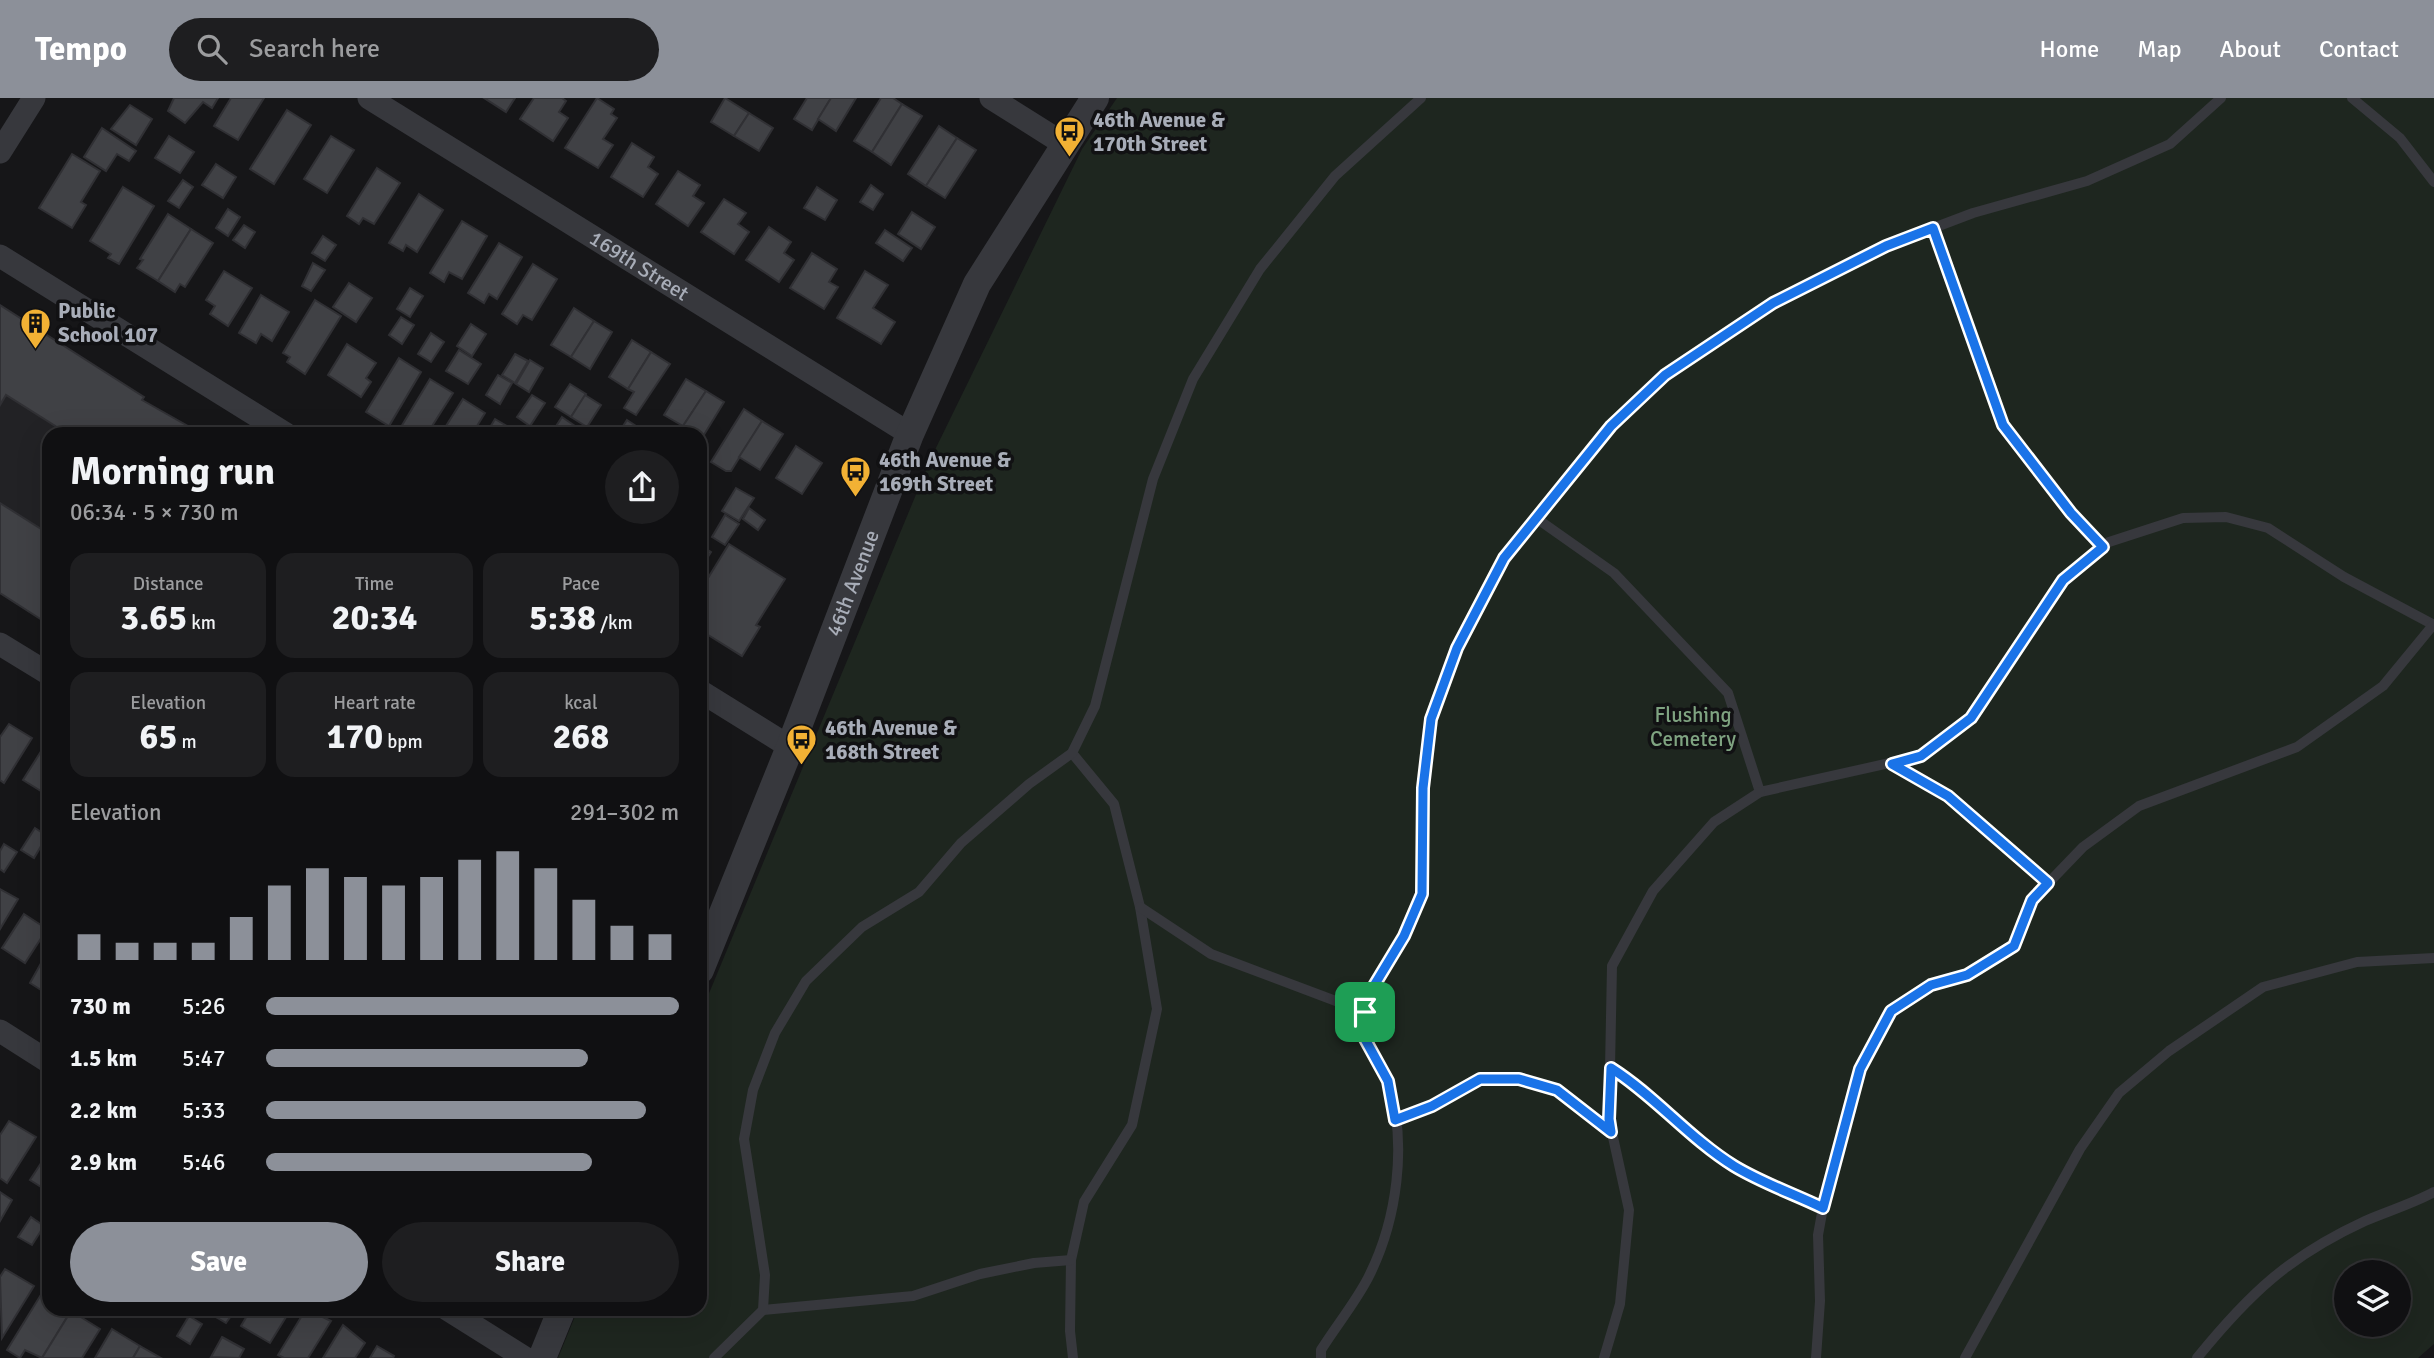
<!DOCTYPE html>
<meta charset="utf-8">
<style>
body{margin:0;font-family:Signika,sans-serif;background:#1e1e20;color:#f1f3f6;height:100vh;display:flex;flex-direction:column;font-size:26px;white-space:nowrap}
*{box-sizing:border-box;margin:0}
p{font-size:23px;color:#9c9d9f}
.icon{flex:none;width:38px;height:38px;fill:none;stroke:currentColor;stroke-width:2;stroke-linecap:round;stroke-linejoin:round}
.map{position:relative;flex:1;overflow:hidden}
.panel{position:absolute;left:42px;top:329px;width:665px;height:889px;display:flex;flex-direction:column;background:#101012;border-radius:21px;box-shadow:0 7px 28px #0002,0 0 0 2px #303032}
.panel>*{flex:none}
.controls{position:absolute;left:2334px;top:1162px;display:grid;gap:14px}
.controls a{display:grid;place-items:center;width:77px;height:77px;border-radius:50%;background:#101012;box-shadow:0 7px 28px #0002,0 0 0 2px #303032;font-size:35px}
.pin{position:absolute;display:grid;place-items:center;width:60px;height:60px;color:#fff;margin:-30px;border-radius:14px;box-shadow:0 4px 10px #0006}
.round{display:grid;place-items:center;flex:none;width:74px;height:74px;border-radius:37px;background:#1e1e20}
.headline{display:flex;align-items:center;justify-content:space-between;height:119px;padding:0 28px}
h1{font-size:38px;font-weight:700;line-height:52px}
.figures{display:grid;grid-template-columns:repeat(3,1fr);gap:10px;height:119px;padding:7px 28px}
.figures div{display:grid;align-content:center;border-radius:18px;background:#1e1e20;text-align:center}
.figures b{font-size:35px;font-weight:700}
.figures small{font-size:19px;font-weight:400}
.figures p{font-size:19px}
.chart{height:196px;padding:14px 28px}
.chart p{display:flex;justify-content:space-between}
.chart svg{width:100%;height:126px;margin-top:7px;stroke:#8c9099;stroke-width:6}
.action{display:flex;gap:14px;margin-top:auto;padding:14px 28px}
.action a{flex:1;height:80px;border-radius:42px;background:#8c9099;color:#fff;font-size:28px;font-weight:700;line-height:80px;text-align:center}
.action a+a{background:#1e1e20;color:#f1f3f6}
ul{padding:0 28px;list-style:none;font-size:23px}
li{display:grid;grid-template-columns:112px 84px 1fr;align-items:center;height:52px}
li i{height:18px;border-radius:9px;background:#8c9099}
header{display:flex;align-items:center;gap:42px;box-sizing:border-box;height:98px;padding:0 35px;background:#8c9099;color:#fff}
header strong{font-size:33px}
nav{display:flex;gap:38px;margin-inline-start:auto;font-size:24px}
.search{width:490px;height:63px;background:#1e1e20;display:flex;align-items:center;gap:18px;box-sizing:border-box;padding:0 24px;border-radius:38px;color:#9c9d9f;font-size:26px}
.map>svg:first-child{display:block}
.built{fill:#222225}
.green{fill:#1e261f;fill-rule:evenodd}
.building{fill:#404145;stroke:#303034;stroke-width:2}
.lines{fill:none;stroke-linecap:round;stroke-linejoin:round}
.service{stroke:#37383d;stroke-width:10}
.minor{stroke:#37383d;stroke-width:23}
.tertiary{stroke:#37383d;stroke-width:28}
.route-casing{stroke:#fff;stroke-width:14}
.route{stroke:#1a73e8;stroke-width:9}
.labels{text-anchor:middle;stroke-width:7;stroke-linejoin:round;paint-order:stroke}
.poi-label{font-size:21px;font-weight:bold;fill:#a8adb8;stroke:#111113;text-anchor:start}
.street-label{font-size:21px;fill:#a8adb8;stroke:#111113}
.park-label{font-size:21px;fill:#7fa381;stroke:#111113}
</style>
<header>
<strong>Tempo</strong>
<div class="search"><svg class="icon" aria-label="search" viewBox="0 0 24 24"><circle cx="10" cy="10" r="6"/><path d="M15 15l6 6"/></svg>Search here</div>
<nav><a>Home</a><a>Map</a><a>About</a><a>Contact</a></nav>
</header>
<div class="map">
<svg width="2434" height="1260" viewBox="0 0 2434 1260">
<rect width="100%" height="100%" fill="#161618"/>
<path class="built" d="M6,297L68,336H49V436L0,405V307Z"/>
<path class="green" d="M1117,0H2434V1246L2418,1260H558L578,1211H700V917L932,358L1082,51ZM2347,1174H2399V1227H2347Z"/>
<g class="building">
<path d="M174,0H218L212,10L203,4L185,25L168,13Z"/>
<path d="M231,0H264L238,42L214,28Z"/>
<path d="M484,0H515L506,14Z"/>
<path d="M534,0H562L566,3L559,14L568,20L553,43L520,21Z"/>
<path d="M597,0L614,11L611,16L617,20L603,41L613,47L598,70L565,50Z"/>
<path d="M725,0L749,15L734,38L711,24Z"/>
<path d="M807,0H831L812,32L794,21Z"/>
<path d="M831,0H856L836,33L818,21Z"/>
<path d="M881,0H893L902,6L872,54L854,43Z"/>
<path d="M902,6L922,18L891,67L872,54Z"/>
<path d="M130,7L152,21L136,47L111,31Z"/>
<path d="M287,12L311,27L274,86L250,71Z"/>
<path d="M749,15L773,30L759,53L734,38Z"/>
<path d="M939,28L957,40L926,88L908,76Z"/>
<path d="M102,30L136,53L129,63L117,56L106,73L84,59Z"/>
<path d="M169,38L194,54L180,75L155,60Z"/>
<path d="M331,38L354,52L327,95L304,81Z"/>
<path d="M957,40L976,52L945,100L926,88Z"/>
<path d="M632,45L654,59L648,69L658,76L643,99L611,79Z"/>
<path d="M72,56L100,73L81,104L86,107L72,130L39,110Z"/>
<path d="M216,66L236,79L223,100L202,87Z"/>
<path d="M377,70L400,85L374,126L363,120L359,126L347,118Z"/>
<path d="M678,73L700,87L693,98L704,105L688,128L656,106Z"/>
<path d="M183,82L193,89L179,110L168,103Z"/>
<path d="M871,87L883,96L873,112L860,104Z"/>
<path d="M123,89L154,108L119,166L108,160L111,156L90,143Z"/>
<path d="M817,89L837,102L825,122L804,110Z"/>
<path d="M419,96L443,112L417,154L406,147L403,153L389,145Z"/>
<path d="M724,101L746,115L738,126L749,134L734,156L701,134Z"/>
<path d="M228,111L240,119L228,138L216,130Z"/>
<path d="M912,114L935,129L921,151L898,136Z"/>
<path d="M168,116L191,131L158,183L137,170L143,162L140,161Z"/>
<path d="M462,123L487,138L462,181L449,174L444,184L430,175Z"/>
<path d="M244,127L255,134L245,150L233,142Z"/>
<path d="M769,129L791,144L784,155L794,162L779,184L746,162Z"/>
<path d="M191,131L213,145L185,189L180,186L175,194L158,183Z"/>
<path d="M885,132L912,150L903,163L876,145Z"/>
<path d="M323,138L336,147L325,163L312,155Z"/>
<path d="M499,145L522,159L497,201L489,196L484,205L468,195Z"/>
<path d="M812,155L837,171L829,184L838,189L824,211L790,190Z"/>
<path d="M313,165L325,172L311,193L302,188Z"/>
<path d="M533,166L557,181L532,222L523,217L517,226L502,216Z"/>
<path d="M224,173L252,190L228,228L210,216L215,208L206,202Z"/>
<path d="M865,173L888,187L873,210L895,224L881,246L837,220Z"/>
<path d="M349,185L372,200L356,224L333,209Z"/>
<path d="M410,190L423,198L410,219L397,211Z"/>
<path d="M261,197L289,214L272,243L261,236L256,245L239,235Z"/>
<path d="M315,202L341,218L305,276L287,264L290,259L283,255Z"/>
<path d="M0,207L144,299L142,302L202,336H68L6,297L0,307Z"/>
<path d="M574,210L594,223L571,259L551,247Z"/>
<path d="M401,219L414,227L402,246L389,237Z"/>
<path d="M594,223L612,234L590,271L571,259Z"/>
<path d="M471,226L486,236L472,258L457,248Z"/>
<path d="M431,235L444,244L431,264L418,256Z"/>
<path d="M632,242L651,254L628,291L609,279Z"/>
<path d="M347,246L376,265L366,280L371,284L361,299L328,277Z"/>
<path d="M459,252L481,266L468,286L446,273Z"/>
<path d="M651,254L670,266L636,317L624,310L634,294L628,291Z"/>
<path d="M515,256L528,263L515,285L502,277Z"/>
<path d="M399,260L421,274L389,328L366,314Z"/>
<path d="M530,262L543,270L529,294L516,286Z"/>
<path d="M498,277L512,285L500,306L486,297Z"/>
<path d="M430,281L453,295L427,336H401L398,334Z"/>
<path d="M686,281L706,293L683,328L664,317Z"/>
<path d="M570,286L586,296L571,319L555,309Z"/>
<path d="M706,293L724,304L702,340L700,336L683,328Z"/>
<path d="M532,297L545,305L530,328L517,319Z"/>
<path d="M585,297L601,307L587,329L571,319Z"/>
<path d="M463,301L485,315L472,336H441Z"/>
<path d="M744,311L762,323L731,373H726L711,364Z"/>
<path d="M562,319L575,328L570,336H551Z"/>
<path d="M495,321L517,334L516,336H486Z"/>
<path d="M627,322L642,332L639,336H618Z"/>
<path d="M762,323L783,336L760,372L739,359Z"/>
<path d="M796,348L822,365L802,396L776,380Z"/>
<path d="M736,390L754,400L739,423L722,413Z"/>
<path d="M0,405L49,436V518L45,524L0,495Z"/>
<path d="M749,410L765,422L758,432L743,421Z"/>
<path d="M725,417L739,426L725,447L712,439Z"/>
<path d="M729,446L785,481L756,527L760,529L742,558L705,535L707,532L700,528V493Z"/>
<path d="M700,447L711,454L700,471Z"/>
<path d="M9,626L32,640L4,685L0,682V639Z"/>
<path d="M45,647L49,649V698L23,682Z"/>
<path d="M35,730L47,738L34,760L21,752Z"/>
<path d="M4,746L17,754L4,774L0,771V753Z"/>
<path d="M0,791L18,801L0,831Z"/>
<path d="M24,816L47,831L25,865L2,850Z"/>
<path d="M49,851V897L30,885Z"/>
<path d="M9,1023L36,1039L7,1085L0,1080V1037Z"/>
<path d="M49,1053V1094L30,1082Z"/>
<path d="M0,1094L12,1102L0,1123Z"/>
<path d="M31,1119L44,1128L32,1147L18,1139Z"/>
<path d="M5,1171L34,1188L2,1240L0,1179Z"/>
<path d="M42,1195L49,1199V1211L71,1213L42,1260L25,1252L20,1260L7,1252Z"/>
<path d="M236,1211L226,1225L204,1212L205,1211Z"/>
<path d="M251,1211H291L270,1245L241,1228Z"/>
<path d="M306,1211L331,1223L308,1260H284L278,1257Z"/>
<path d="M71,1213L100,1231L82,1260H42Z"/>
<path d="M189,1218L202,1226L190,1246L177,1238Z"/>
<path d="M343,1227L365,1245L355,1260H323Z"/>
<path d="M112,1231L140,1248L133,1260H95Z"/>
<path d="M222,1239L244,1251L239,1260L211,1259Z"/>
<path d="M140,1248L161,1260H133Z"/>
<path d="M377,1248L394,1258L393,1260H370Z"/>
</g>
<g class="lines">
<g class="service">
<path d="M2352,0L2400,40L2434,84"/>
<path d="M1933,130L2003,327L2071,415L2103,449"/>
<path d="M1536,420L1614,475L1728,595L1760,694L1921,658L1971,619L2063,482L2109,444L2183,420L2226,419L2268,430L2344,479L2434,527"/>
<path d="M1072,655L1114,706L1140,809L1157,911L1132,1027L1084,1104L1071,1162L1070,1233L1073,1260"/>
<path d="M1891,666L1948,698L2048,785"/>
<path d="M1140,809L1211,856L1365,914"/>
<path d="M1611,970L1644,991L1677,1024L1734,1068L1823,1110"/>
<path d="M1395,1022L1432,1008L1481,981H1519L1557,992L1611,1034"/>
<path d="M763,1212L913,1198L980,1176L1034,1165L1071,1162"/>
<path d="M714,1260L763,1212L765,1177L744,1041L753,992L775,935L806,883L862,829L919,794L961,745L1029,686L1072,655L1095,608L1153,381L1193,281L1260,171L1335,78L1421,0"/>
<path d="M1321,1260V1252C1336,1228 1355,1205 1368,1180C1397,1123 1408,1046 1388,983C1382,966 1369,948 1360,932L1369,896L1404,838L1422,796L1423,690L1431,621L1457,550L1504,460L1611,328L1665,277L1773,205L1886,148L1973,115L2087,83L2170,46L2221,0"/>
<path d="M1604,1260L1620,1206L1629,1112L1609,1021L1612,868L1653,793L1714,724L1760,694"/>
<path d="M1816,1260L1820,1203L1818,1137L1826,1093L1860,971L1890,913L1931,887L1967,877L2014,848L2032,802L2083,749L2139,708L2297,649L2383,588L2434,526"/>
<path d="M1965,1260L2080,1051L2119,995L2169,953L2263,889L2357,864L2434,860"/>
<path d="M2197,1260C2249,1196 2289,1158 2365,1123C2388,1113 2412,1106 2434,1094"/>
</g>
<g class="minor">
<path id="s1" d="M369,0L910,336"/>
<path d="M991,0L1064,46"/>
<path d="M0,54L34,0"/>
<path d="M0,158L286,336"/>
<path d="M0,546L49,576"/>
<path d="M700,593L790,649"/>
<path d="M0,933L49,964"/>
<path d="M447,1211L525,1260"/>
</g>
<g class="tertiary">
<path id="s2" d="M700,872L790,649L910,336L977,186L1095,0"/>
<path d="M542,1260L562,1211"/>
</g>
</g>
<g class="lines">
<defs>
<path id="route" d="M1933,130L2003,327L2071,415L2103,449L2063,482L1971,620L1921,658L1892,666L1948,698L2048,785L2032,802L2014,848L1967,877L1931,887L1891,913L1860,971L1823,1110C1794,1096 1762,1085 1734,1068C1689,1040 1655,998 1611,970L1609,1021L1611,1034L1557,992L1519,981H1480L1432,1008L1395,1022L1388,983L1360,932L1369,896L1404,838L1422,796L1423,690L1431,621L1457,550L1504,460L1611,328L1665,277L1773,205L1886,148Z"/>
</defs>
<use href="#route" class="route-casing"/>
<use href="#route" class="route"/>
</g>
<defs>
<symbol id="bus-pin" viewBox="-11 -11 22 30"><path d="M0 17L-7.5 6A9.5 9.5 0 1 1 7.5 6Z" fill="#f2b134" stroke="#111113"/><path d="M-5-6H5V4H4V6H2V4H-2V6H-4V4H-5ZM-3.5-4V0h7V-4ZM-3.5 1.2v1.5H-2V1.2ZM2 1.2v1.5H3.5V1.2Z" fill="#111"/></symbol>
<symbol id="building-pin" viewBox="-11 -11 22 30"><path d="M0 17L-7.5 6A9.5 9.5 0 1 1 7.5 6Z" fill="#f2b134" stroke="#111113"/><path d="M-4-6H4V6H1V3H-1V6H-4ZM-2.5-4.3h1.7v1.8h-1.7ZM.8-4.3h1.7v1.8H.8ZM-2.5-1h1.7V.8h-1.7ZM.8-1h1.7V.8H.8Z" fill="#111"/></symbol>
</defs>
<g fill-rule="evenodd">
<use href="#bus-pin" x="1052" y="16" width="35" height="47"/>
<use href="#building-pin" x="18" y="208" width="35" height="47"/>
<use href="#bus-pin" x="838" y="356" width="35" height="47"/>
<use href="#bus-pin" x="784" y="624" width="35" height="47"/>
</g>
<g class="labels">
<g class="poi-label">
<text x="1093" y="29">46th Avenue &amp;<tspan x="1093" dy="24">170th Street</tspan></text>
<text x="58" y="220">Public<tspan x="58" dy="24">School 107</tspan></text>
<text x="879" y="369">46th Avenue &amp;<tspan x="879" dy="24">169th Street</tspan></text>
<text x="825" y="637">46th Avenue &amp;<tspan x="825" dy="24">168th Street</tspan></text>
</g>
<g class="street-label">
<text dy="7" stroke="none"><textPath href="#s1" startOffset="318">169th Street</textPath></text>
<text dy="7" stroke="none"><textPath href="#s2" startOffset="416">46th Avenue</textPath></text>
</g>
<g class="park-label">
<text x="1693" y="624">Flushing<tspan x="1693" dy="24">Cemetery</tspan></text>
</g>
</g>
</svg>
<div class="controls">
<a><svg class="icon" aria-label="layers" viewBox="0 0 24 24"><path d="M12 4l9 5-9 5-9-5zM3 14l9 5 9-5"/></svg></a>
</div>
<div class="pin" style="left:1365px;top:914px;background:#1e9e55"><svg class="icon" aria-label="arrive" viewBox="0 0 24 24"><path d="M6 21V4h12l-3 4 3 4H6"/></svg></div>
<section class="panel">
<div class="headline"><div><h1>Morning run</h1><p>06:34 · 5 × 730 m</p></div><a class="round"><svg class="icon" aria-label="share" viewBox="0 0 24 24"><path d="M12 15V3M7 8l5-5 5 5M5 13v7h14v-7"/></svg></a></div>
<div class="figures">
<div><p>Distance</p><b>3.65<small> km</small></b></div>
<div><p>Time</p><b>20:34</b></div>
<div><p>Pace</p><b>5:38<small> /km</small></b></div>
</div>
<div class="figures">
<div><p>Elevation</p><b>65<small> m</small></b></div>
<div><p>Heart rate</p><b>170<small> bpm</small></b></div>
<div><p>kcal</p><b>268</b></div>
</div>
<div class="chart"><p><span>Elevation</span>291–302 m</p>
<svg viewBox="0 0 160 44" preserveAspectRatio="none"><path d="M5 44V35M15 44V38M25 44V38M35 44V38M45 44V29M55 44V18M65 44V12M75 44V15M85 44V18M95 44V15M105 44V9M115 44V6M125 44V12M135 44V23M145 44V32M155 44V35"/></svg>
</div>
<ul>
<li><b>730 m</b>5:26<i style="width:100%"></i></li>
<li><b>1.5 km</b>5:47<i style="width:78%"></i></li>
<li><b>2.2 km</b>5:33<i style="width:92%"></i></li>
<li><b>2.9 km</b>5:46<i style="width:79%"></i></li>
</ul>
<div class="action"><a>Save</a><a>Share</a></div>
</section>
</div>
